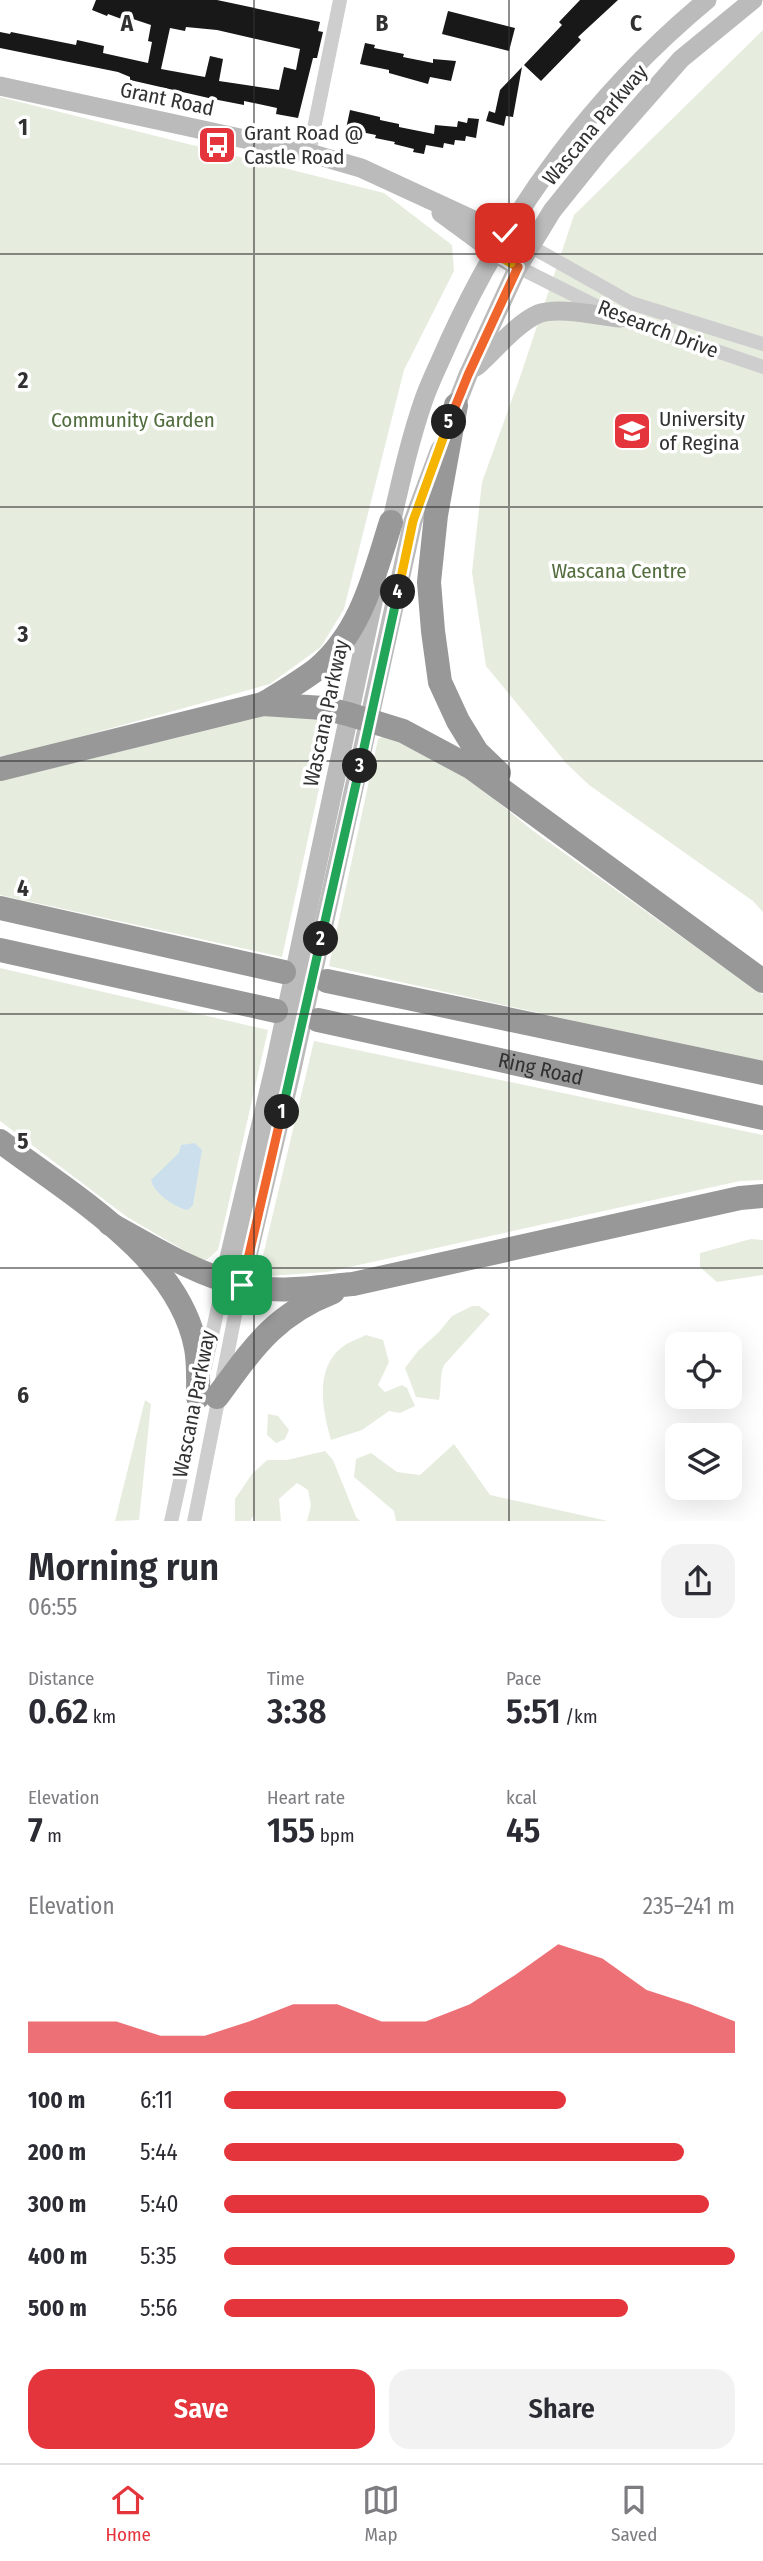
<!DOCTYPE html>
<meta charset="utf-8">
<style>
body{margin:0;font-family:"Fira Sans Condensed",sans-serif;background:#f2f2f3;color:#2b2b33;height:100vh;display:flex;flex-direction:column;font-size:26px;white-space:nowrap}
*{box-sizing:border-box;margin:0}
p{font-size:23px;color:#7c7c81}
.icon{flex:none;width:38px;height:38px;fill:none;stroke:currentColor;stroke-width:2;stroke-linecap:round;stroke-linejoin:round}
.map{position:relative;height:1521px;overflow:hidden}
.sheet{display:flex;flex-direction:column;background:#fff;flex:1}
.sheet>*{flex:none}
.controls{position:absolute;left:665px;top:1332px;display:grid;gap:14px}
.controls a{display:grid;place-items:center;width:77px;height:77px;border-radius:14px;background:#fff;box-shadow:0 7px 28px #0002;font-size:35px}
.pin{position:absolute;display:grid;place-items:center;width:60px;height:60px;color:#fff;margin:-30px;border-radius:14px;box-shadow:0 4px 10px #0006}
.km{position:absolute;width:35px;height:35px;margin:-18px;border-radius:50%;background:#222;color:#fff;font-size:19px;line-height:35px;text-align:center}
.round{display:grid;place-items:center;flex:none;width:74px;height:74px;border-radius:21px;background:#f2f2f3}
.overview{display:flex;align-items:center;justify-content:space-between;height:119px;padding:0 28px}
h1{font-size:38px;font-weight:600;line-height:52px}
.stats{display:grid;grid-template-columns:repeat(3,1fr);gap:10px;height:119px;padding:7px 28px}
.stats div{display:grid;align-content:center}
.stats b{font-size:35px;font-weight:600}
.stats small{font-size:19px;font-weight:400}
.stats p{font-size:19px}
.chart{height:196px;padding:14px 28px}
.chart p{display:flex;justify-content:space-between}
.chart svg{width:100%;height:126px;margin-top:7px;fill:#e5353c;opacity:.7}
.button{display:flex;gap:14px;margin-top:auto;padding:14px 28px}
.button a{flex:1;height:80px;border-radius:21px;background:#e5353c;color:#fff;font-size:28px;font-weight:600;line-height:80px;text-align:center}
.button a+a{background:#f2f2f3;color:#2b2b33}
ul{padding:0 28px;list-style:none;font-size:23px}
li{display:grid;grid-template-columns:112px 84px 1fr;align-items:center;height:52px}
li i{height:18px;border-radius:9px;background:#e5353c}
.dock{display:flex;justify-content:space-around;align-items:center;height:98px;border-top:2px solid #e1e1e2;background:#fff;font-size:19px;color:#7c7c81}
.dock a{display:grid;justify-items:center;gap:4px}
.dock .active{color:#e5353c}
.map>svg:first-child{display:block}
.green{fill:#e6eddf}
.water{fill:#cbdfed}
.building{fill:#181818;fill-rule:evenodd}
.lines{fill:none;stroke-linecap:round;stroke-linejoin:round}
.street{stroke:#cecece;stroke-width:14}
.secondary{stroke:#bbb;stroke-width:19}
.highway{stroke:#989898;stroke-width:24}
.split-1-casing{stroke:#fff;stroke-width:14}
.split-2-casing{stroke:#fff;stroke-width:14}
.split-3-casing{stroke:#fff;stroke-width:14}
.split-4-casing{stroke:#fff;stroke-width:14}
.split-5-casing{stroke:#fff;stroke-width:14}
.split-6-casing{stroke:#fff;stroke-width:14}
.split-7-casing{stroke:#fff;stroke-width:14}
.split-1{stroke:#f0652b;stroke-width:9}
.split-2{stroke:#22a559;stroke-width:9}
.split-3{stroke:#22a559;stroke-width:9}
.split-4{stroke:#22a559;stroke-width:9}
.split-5{stroke:#f5b400;stroke-width:9}
.split-6{stroke:#f0652b;stroke-width:9}
.split-7{stroke:#f5b400;stroke-width:9}
.grid{fill:none;stroke:#313131;stroke-width:2;stroke-opacity:0.55}
.labels{text-anchor:middle;stroke-width:7;stroke-linejoin:round;paint-order:stroke}
.street-label{font-size:21px;fill:#313131;stroke:#fff}
.poi-label{font-size:21px;fill:#313131;stroke:#fff;text-anchor:start}
.park-label{font-size:21px;fill:#526d3d;stroke:#fff}
.grid-label{font-size:23px;text-anchor:middle;font-weight:bold;fill:#313131;stroke:#fff;stroke-width:7;stroke-linejoin:round;paint-order:stroke}
</style>
<div class="map">
<svg width="763" height="1522" viewBox="0 0 763 1522">
<rect width="100%" height="100%" fill="#fff"/>
<g class="green">
<path d="M763,30V912L753,901L589,785L566,763L486,666L472,572L482,482L519,380L574,215Z"/>
<path d="M0,97L384,193L452,245L454,271L404,370L344,609L321,647L270,684L22,753L0,756Z"/>
<path d="M260,712L329,716L333,725L282,957L0,895V774Z"/>
<path d="M386,735L448,761L532,830L763,995V1063L329,966L378,739Z"/>
<path d="M0,968L268,1030L218,1250L204,1262L127,1217L0,1121Z"/>
<path d="M314,1041L763,1135V1180L740,1181L327,1272L269,1276L261,1264Z"/>
<path d="M751,1239L763,1240V1275L717,1282L700,1267V1253Z"/>
<path d="M472,1306H479L490,1314L444,1365C439,1377 442,1387 439,1400L416,1397L405,1368L418,1351L439,1332L452,1316Z"/>
<path d="M366,1335L383,1340L389,1362L378,1385L385,1392L402,1385L407,1388L415,1406L400,1413L389,1411L362,1430L331,1440C323,1411 314,1370 341,1348C348,1342 358,1339 366,1335Z"/>
<path d="M145,1400L151,1404L139,1520L115,1521Z"/>
<path d="M268,1414L278,1416L289,1430L285,1439L276,1443L267,1435Z"/>
<path d="M454,1444L490,1495L608,1521H396L394,1511L354,1477L356,1459L371,1453L397,1472L420,1475Z"/>
<path d="M325,1451L333,1460L356,1517L360,1521H307L311,1505L308,1490L297,1483L279,1499L281,1521H255L254,1515L250,1521H235V1499L252,1474L267,1460H287Z"/>
</g>
<path class="water" d="M195,1143L202,1150L193,1205L188,1210C175,1208 154,1193 151,1180L179,1153L181,1145Z"/>
<g class="building">
<path d="M96,0H217L320,22L318,31L323,32L317,58H313L298,118L276,114L277,108L244,101V105L213,99L130,80V77L118,72L0,48V32L10,34L11,32L76,45L77,40L104,46L103,53L148,63L152,42L148,41L151,25L133,19L127,21L108,14L107,16L92,10ZM186,27L217,30L300,49L296,70L284,67L279,90L219,81L223,59L210,56L205,77L161,69L170,28L185,31Z"/>
<path d="M580,0H618L578,37L581,40L541,81L524,65L562,25L559,22Z"/>
<path d="M448,11L515,28L509,51L442,34Z"/>
<path d="M365,43L375,45L374,48L404,54L403,57L433,63V59L456,61L451,81L430,77L428,84L389,73V70L360,64Z"/>
<path d="M522,67L513,117L506,116L504,126L486,121L489,111L495,113L500,90Z"/>
<path d="M350,110L380,117V120L399,124V127L434,134L435,125L457,127L458,121L467,123L468,118L479,119L476,138L466,136L465,141L455,140L454,145L444,143L443,148L426,145L424,154L413,152L414,149L394,144L395,142L375,138L376,135L346,129Z"/>
</g>
<g class="lines">
<g class="street">
<path d="M309,153L340,0"/>
<path d="M530,246L631,303L763,344"/>
<path d="M518,267L620,318L763,367"/>
<path d="M205,1367L224,1279"/>
<path d="M171,1522L200,1390"/>
<path d="M194,1522L241,1285"/>
</g>
<g class="secondary">
<path d="M0,86L309,153L361,168L530,246"/>
<path d="M441,213L494,252L518,267"/>
<path d="M476,367C493,352 517,323 538,314C559,306 598,316 620,318"/>
<path d="M451,418L468,375L518,267L552,211L601,150L681,59L753,0"/>
<path d="M389,533C399,489 409,442 424,399C431,379 441,360 449,341C509,209 596,92 707,0"/>
<path d="M224,1279L274,1069L375,593"/>
<path d="M241,1285L291,1073L413,521L440,449"/>
</g>
<g class="highway">
<path d="M456,405L436,515L429,582L433,631L440,682L458,721L477,752L499,773"/>
<path d="M263,704C281,693 300,682 317,669C362,631 374,575 391,522"/>
<path d="M0,769L263,704L323,708L348,714L403,731L472,768L763,981"/>
<path d="M0,908L284,972"/>
<path d="M0,950L276,1011"/>
<path d="M327,981L763,1073"/>
<path id="s1" d="M318,1020L763,1118"/>
<path d="M0,1141C70,1194 179,1256 196,1348C199,1364 198,1381 198,1397"/>
<path d="M110,1224C151,1246 194,1274 241,1285C276,1294 317,1287 353,1284L740,1198L763,1196"/>
<path d="M217,1397C253,1348 274,1315 333,1292"/>
</g>
</g>
<g class="lines">
<defs>
<path id="split-1" d="M242,1285L282,1112"/>
<path id="split-2" d="M282,1112L321,939"/>
<path id="split-3" d="M321,939L360,766"/>
<path id="split-4" d="M360,766L398,592"/>
<path id="split-5" d="M398,592L413,521L449,422"/>
<path id="split-6" d="M449,422L468,375L518,267L511,263"/>
<path id="split-7" d="M505,233L494,253L511,263"/>
</defs>
<use href="#split-1" class="split-1-casing"/>
<use href="#split-2" class="split-2-casing"/>
<use href="#split-3" class="split-3-casing"/>
<use href="#split-4" class="split-4-casing"/>
<use href="#split-5" class="split-5-casing"/>
<use href="#split-6" class="split-6-casing"/>
<use href="#split-7" class="split-7-casing"/>
<use href="#split-1" class="split-1"/>
<use href="#split-2" class="split-2"/>
<use href="#split-3" class="split-3"/>
<use href="#split-4" class="split-4"/>
<use href="#split-5" class="split-5"/>
<use href="#split-6" class="split-6"/>
<use href="#split-7" class="split-7"/>
</g>
<path class="grid" d="M254,0V1522M509,0V1522M0,254H763M0,507H763M0,761H763M0,1014H763M0,1268H763"/>
<defs>
<symbol id="bus-square" viewBox="-11 -11 22 22"><rect x="-9" y="-9" width="18" height="18" rx="4" fill="#e5353c" stroke="#fff"/><path d="M-5-6H5V4H4V6H2V4H-2V6H-4V4H-5ZM-3.5-4V0h7V-4ZM-3.5 1.2v1.5H-2V1.2ZM2 1.2v1.5H3.5V1.2Z" fill="#fff"/></symbol>
<symbol id="university-square" viewBox="-11 -11 22 22"><rect x="-9" y="-9" width="18" height="18" rx="4" fill="#e5353c" stroke="#fff"/><path d="M0-5L7-2L0 1L-7-2ZM-4 1L0 2.5L4 1V4Q0 6-4 4Z" fill="#fff"/></symbol>
</defs>
<g fill-rule="evenodd">
<use href="#bus-square" x="195" y="123" width="44" height="44"/>
<use href="#university-square" x="610" y="409" width="44" height="44"/>
</g>
<g class="labels">
<g class="street-label">
<text transform="translate(167 99) rotate(12)" y="7">Grant Road</text>
<text transform="translate(595 125) rotate(-50)" y="7">Wascana Parkway</text>
<text transform="translate(658 329) rotate(21)" y="7">Research Drive</text>
<text transform="translate(326 713) rotate(-78)" y="7">Wascana Parkway</text>
<text dy="7" stroke="none"><textPath href="#s1" startOffset="228">Ring Road</textPath></text>
<text transform="translate(194 1404) rotate(-79)" y="7">Wascana Parkway</text>
</g>
<g class="poi-label">
<text x="244" y="140">Grant Road @<tspan x="244" dy="24">Castle Road</tspan></text>
<text x="659" y="426">University<tspan x="659" dy="24">of Regina</tspan></text>
</g>
<g class="park-label">
<text x="133" y="427">Community Garden</text>
<text x="619" y="578">Wascana Centre</text>
</g>
</g>
<g class="grid-label">
<text x="127" y="31">A</text>
<text x="382" y="31">B</text>
<text x="636" y="31">C</text>
<text x="23" y="135">1</text>
<text x="23" y="388">2</text>
<text x="23" y="642">3</text>
<text x="23" y="896">4</text>
<text x="23" y="1149">5</text>
<text x="23" y="1403">6</text>
</g>
</svg>
<div class="controls">
<a><svg class="icon" aria-label="locate" viewBox="0 0 24 24"><circle cx="12" cy="12" r="6"/><path d="M12 2v4M12 18v4M2 12h4M18 12h4"/></svg></a>
<a><svg class="icon" aria-label="layers" viewBox="0 0 24 24"><path d="M12 4l9 5-9 5-9-5zM3 14l9 5 9-5"/></svg></a>
</div>
<div class="pin" style="left:242px;top:1285px;background:#1e9e55"><svg class="icon" aria-label="arrive" viewBox="0 0 24 24"><path d="M6 21V4h12l-3 4 3 4H6"/></svg></div>
<div class="pin" style="left:505px;top:233px;background:#d93025"><svg class="icon" aria-label="check" viewBox="0 0 24 24"><path d="M5 12l5 5 9-10"/></svg></div>
<b class="km" style="left:282px;top:1112px">1</b>
<b class="km" style="left:321px;top:939px">2</b>
<b class="km" style="left:360px;top:766px">3</b>
<b class="km" style="left:398px;top:592px">4</b>
<b class="km" style="left:449px;top:422px">5</b>
</div>
<section class="sheet">
<div class="overview"><div><h1>Morning run</h1><p>06:55</p></div><a class="round"><svg class="icon" aria-label="share" viewBox="0 0 24 24"><path d="M12 15V3M7 8l5-5 5 5M5 13v7h14v-7"/></svg></a></div>
<div class="stats">
<div><p>Distance</p><b>0.62<small> km</small></b></div>
<div><p>Time</p><b>3:38</b></div>
<div><p>Pace</p><b>5:51<small> /km</small></b></div>
</div>
<div class="stats">
<div><p>Elevation</p><b>7<small> m</small></b></div>
<div><p>Heart rate</p><b>155<small> bpm</small></b></div>
<div><p>kcal</p><b>45</b></div>
</div>
<div class="chart"><p><span>Elevation</span>235–241 m</p>
<svg viewBox="0 0 160 44" preserveAspectRatio="none"><path d="M0 44V33L10 33L20 33L30 38L40 38L50 33L60 27L70 27L80 33L90 33L100 27L110 17L120 6L130 11L140 22L150 27L160 33V44z"/></svg>
</div>
<ul>
<li><b>100 m</b>6:11<i style="width:67%"></i></li>
<li><b>200 m</b>5:44<i style="width:90%"></i></li>
<li><b>300 m</b>5:40<i style="width:95%"></i></li>
<li><b>400 m</b>5:35<i style="width:100%"></i></li>
<li><b>500 m</b>5:56<i style="width:79%"></i></li>
</ul>
<div class="button"><a>Save</a><a>Share</a></div>
</section>
<nav class="dock">
<a class="active"><svg class="icon" aria-label="home" viewBox="0 0 24 24"><path d="M3 11l9-7 9 7M6 9v11h12V9"/></svg>Home</a>
<a><svg class="icon" aria-label="map" viewBox="0 0 24 24"><path d="M3 6l6-2 6 2 6-2v14l-6 2-6-2-6 2zM9 4v14M15 6v14"/></svg>Map</a>
<a><svg class="icon" aria-label="saved" viewBox="0 0 24 24"><path d="M7 4h10v16l-5-4-5 4z"/></svg>Saved</a>
</nav>
